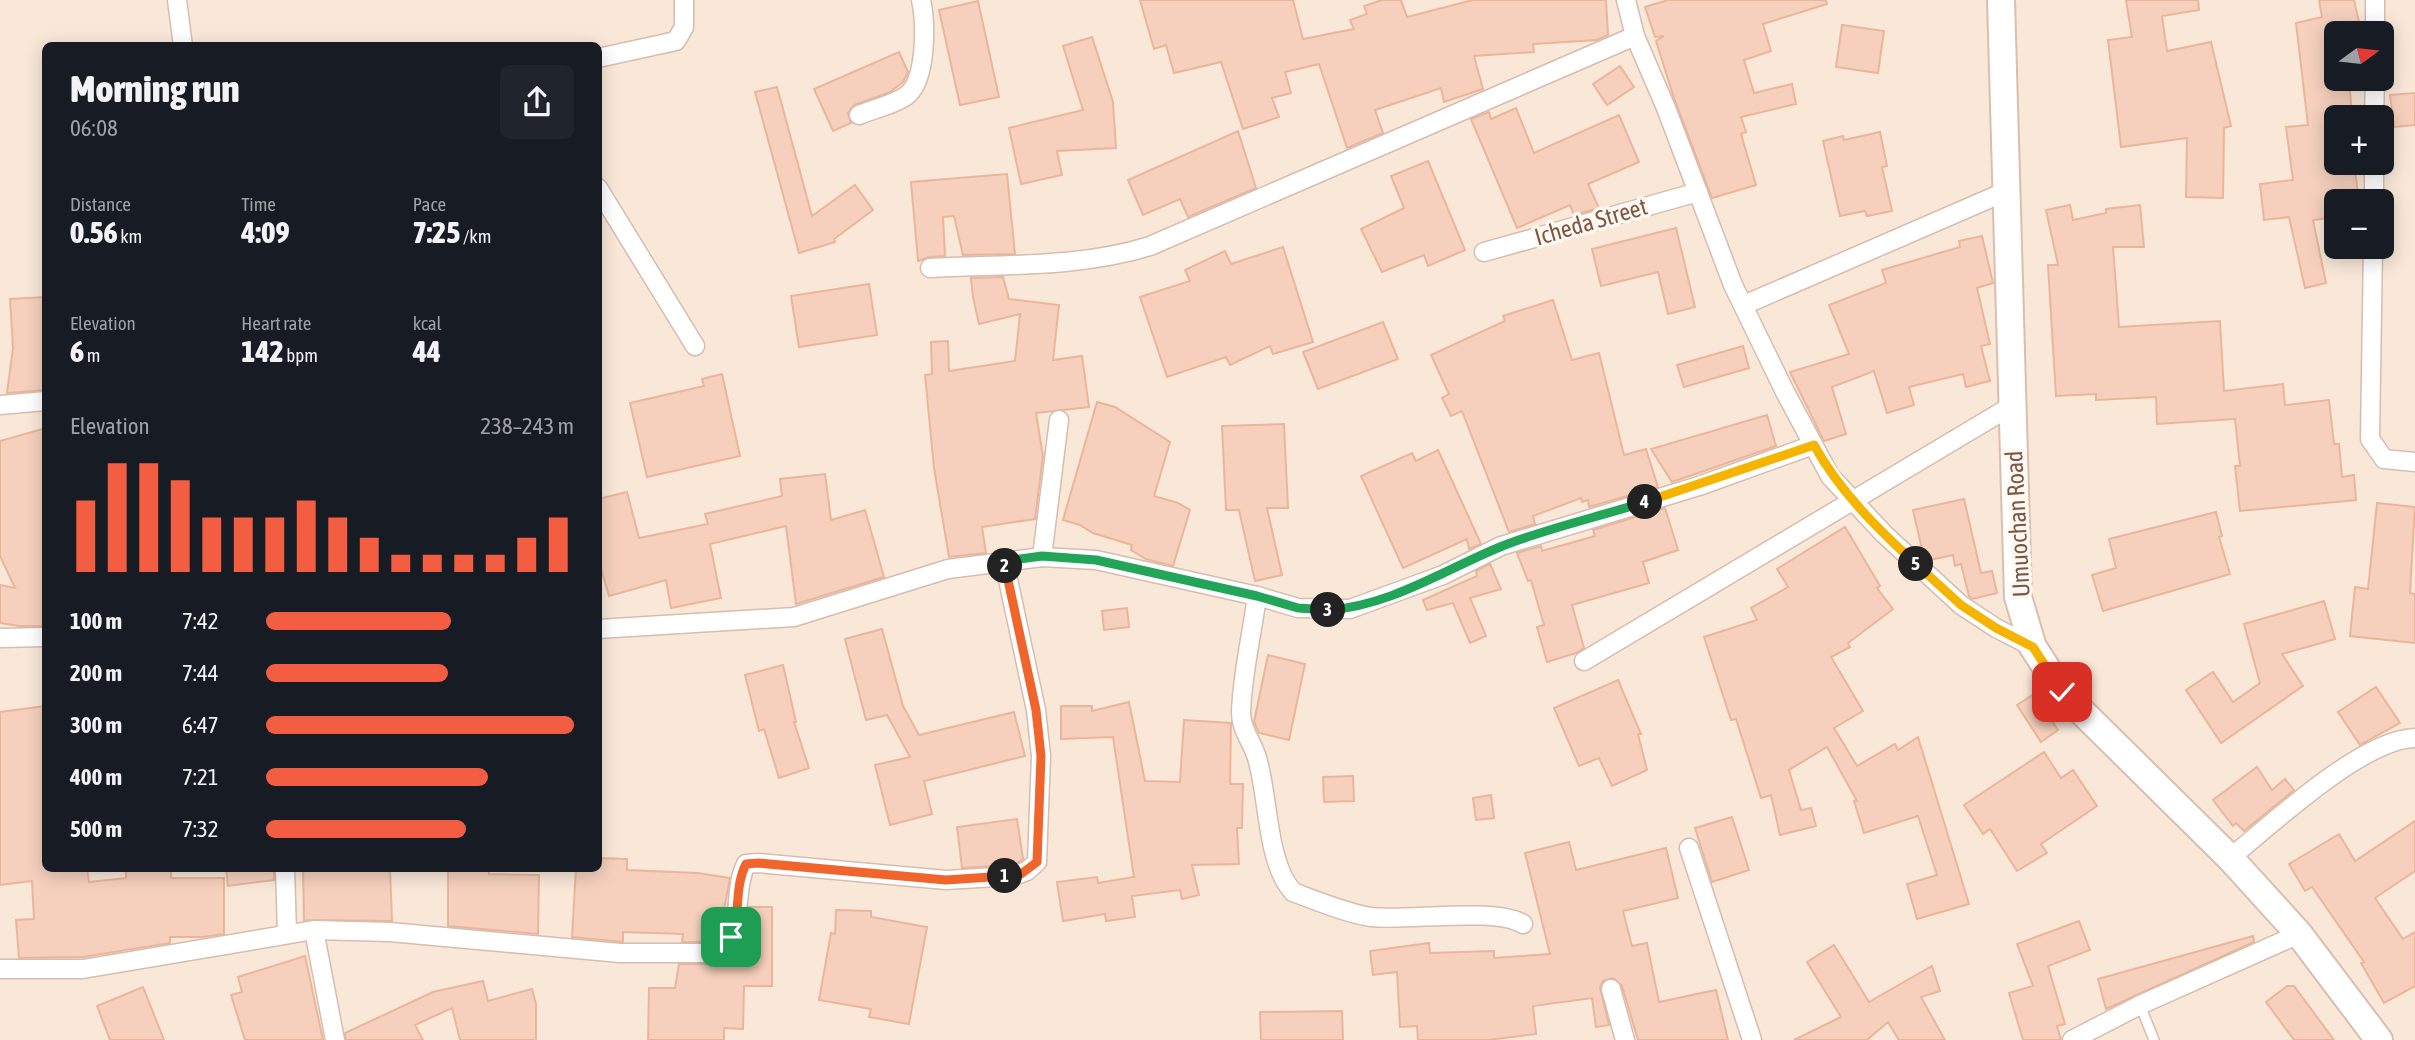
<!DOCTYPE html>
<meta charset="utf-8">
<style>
body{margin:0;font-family:"Asap Condensed",sans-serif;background:#20242c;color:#f1f3f6;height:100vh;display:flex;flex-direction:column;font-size:26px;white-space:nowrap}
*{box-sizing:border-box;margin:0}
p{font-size:23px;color:#9ea1a6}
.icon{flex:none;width:38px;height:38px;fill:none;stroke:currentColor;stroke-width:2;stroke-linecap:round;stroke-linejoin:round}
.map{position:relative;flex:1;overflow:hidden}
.drawer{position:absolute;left:42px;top:42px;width:560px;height:830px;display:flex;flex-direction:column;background:#171b24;border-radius:10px;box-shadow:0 4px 18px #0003}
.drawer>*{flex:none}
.needle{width:46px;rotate:75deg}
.fabs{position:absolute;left:2324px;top:21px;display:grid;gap:14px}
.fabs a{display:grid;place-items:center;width:70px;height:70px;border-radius:10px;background:#171b24;box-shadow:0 4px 18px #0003;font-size:35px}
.pin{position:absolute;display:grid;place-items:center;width:60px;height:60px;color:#fff;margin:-30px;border-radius:14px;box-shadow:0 4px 10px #0006}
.km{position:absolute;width:35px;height:35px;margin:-18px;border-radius:50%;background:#222;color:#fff;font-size:19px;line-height:35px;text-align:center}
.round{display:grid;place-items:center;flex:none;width:74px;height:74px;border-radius:10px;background:#20242c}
.headline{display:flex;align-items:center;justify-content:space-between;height:119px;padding:0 28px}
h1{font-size:38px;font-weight:800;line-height:52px}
.figures{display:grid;grid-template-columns:repeat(3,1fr);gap:10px;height:119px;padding:7px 28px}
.figures div{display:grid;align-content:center}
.figures b{font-size:30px;font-weight:800}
.figures small{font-size:19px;font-weight:400}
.figures p{font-size:19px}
.chart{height:196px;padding:14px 28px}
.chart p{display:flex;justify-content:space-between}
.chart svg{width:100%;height:126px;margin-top:7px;stroke:#f35e43;stroke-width:6}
ul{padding:0 28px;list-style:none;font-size:23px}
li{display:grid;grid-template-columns:112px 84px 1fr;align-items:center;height:52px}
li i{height:18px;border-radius:9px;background:#f35e43}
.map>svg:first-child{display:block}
.residential{fill:#f9e8d8;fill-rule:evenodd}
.building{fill:#f6d0bd;stroke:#ebb59b;stroke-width:2}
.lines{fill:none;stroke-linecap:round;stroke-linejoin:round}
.lane-casing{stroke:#d5bdaf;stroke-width:12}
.street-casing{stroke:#d5bdaf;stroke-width:21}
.secondary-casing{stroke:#dabeae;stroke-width:30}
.lane{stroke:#fff;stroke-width:9}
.street{stroke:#fff;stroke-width:18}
.secondary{stroke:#fff;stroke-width:26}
.split-1-casing{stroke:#fff;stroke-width:14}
.split-2-casing{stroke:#fff;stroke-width:14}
.split-3-casing{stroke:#fff;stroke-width:14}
.split-4-casing{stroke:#fff;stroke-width:14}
.split-5-casing{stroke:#fff;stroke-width:14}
.split-6-casing{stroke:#fff;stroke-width:14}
.split-1{stroke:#f0652b;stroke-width:9}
.split-2{stroke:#f0652b;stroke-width:9}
.split-3{stroke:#22a559;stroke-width:9}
.split-4{stroke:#22a559;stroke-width:9}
.split-5{stroke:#f5b400;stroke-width:9}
.split-6{stroke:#f5b400;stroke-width:9}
.labels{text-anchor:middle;stroke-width:7;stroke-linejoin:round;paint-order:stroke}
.street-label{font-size:24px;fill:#7c5748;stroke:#fff8f0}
</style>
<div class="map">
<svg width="2415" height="1040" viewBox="0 0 2415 1040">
<rect width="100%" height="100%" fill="#fef4e8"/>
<path class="residential" d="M0,0H2415V1040H0ZM2336,33H2382V79H2336ZM46,46H598V868H46ZM2336,117H2382V163H2336ZM2336,201H2382V247H2336Z"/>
<g class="building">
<path d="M1140,0H1293L1303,39L1354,29L1350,20L1367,14L1364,6L1382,0H1401L1407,17L1473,0H1606L1608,35L1597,40L1533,44L1534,52L1474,56L1483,89L1444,102L1441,88L1375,110L1383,133L1347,148L1319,64L1285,72L1291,93L1272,98L1279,117L1243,129L1221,62L1174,73L1166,45L1154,49Z"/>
<path d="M1668,0H1826L1827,4L1763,24L1771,51L1744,60L1754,93L1792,84L1796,104L1741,117L1746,132L1741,134L1756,185L1712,198L1674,98L1656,41L1664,36L1655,37L1645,7Z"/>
<path d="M2126,0H2198L2199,10L2162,16L2167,51L2211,42L2231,126L2224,128L2223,198L2186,197L2187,138L2121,147L2108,40L2132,37Z"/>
<path d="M2319,0H2354L2359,22L2344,26L2345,33H2336V79H2349L2352,115L2336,116V163H2354L2359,201H2336V217L2313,220L2326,283L2305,288L2289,217L2264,220L2260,184L2293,180L2286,127L2308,125L2296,23L2322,17Z"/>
<path d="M978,1L999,97L960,105L939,10Z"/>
<path d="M1842,25L1884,31L1878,73L1836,67Z"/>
<path d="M1092,37L1113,102L1116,148L1057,151L1062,175L1021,184L1009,128L1083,110L1063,46Z"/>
<path d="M899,52L908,72L903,82L890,92L854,105L848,113L851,123L833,131L814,89Z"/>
<path d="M1620,66L1634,87L1607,105L1593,84Z"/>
<path d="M777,87L812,216L855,185L873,210L834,239L835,242L799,253L755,92Z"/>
<path d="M2415,93V125L2394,127L2390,95Z"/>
<path d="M1516,108L1534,153L1619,115L1639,162L1588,184L1599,208L1574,215L1570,205L1517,228L1471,119L1489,112L1491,119Z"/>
<path d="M1238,131L1256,188L1188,217L1180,199L1143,215L1128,180Z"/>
<path d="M1880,132L1887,166L1882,167L1892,211L1867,216L1865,211L1840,216L1823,141L1843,136L1844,140Z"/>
<path d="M1428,161L1465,250L1428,266L1424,255L1382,272L1361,229L1404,208L1391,176Z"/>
<path d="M1007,174L1015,254L963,255L954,216L943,217L945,256L929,257L918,261L911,182Z"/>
<path d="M2070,205L2073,220L2106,213V209L2140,205L2144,247H2113L2119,327L2220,321L2224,391L2283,384L2285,405L2329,400L2334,444H2339L2342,477L2354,475L2356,500L2240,511L2235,466H2240L2235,419L2157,424L2156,397L2096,400V394L2056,396L2048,265H2058L2046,210Z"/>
<path d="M1676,228L1695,307L1668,314L1658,272L1601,286L1592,249Z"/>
<path d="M1982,236L1993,283L1977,288L1990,344L1981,346L1990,381L1966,387L1963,374L1909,387L1914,405L1887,413L1874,371L1832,387L1846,434L1824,441L1790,372L1849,354L1829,305L1886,283L1882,270L1960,247L1959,241Z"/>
<path d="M1283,247L1313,342L1273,354L1270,346L1230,365L1226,357L1167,377L1140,297L1190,281L1185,270L1225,251L1231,264Z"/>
<path d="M1003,277L1009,299L1059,305L1053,360L1082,356L1089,407L1036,413L1043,456L1035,519L982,527L986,553L949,557L934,468L925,375L932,374L931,342L948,341L949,371L1015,361L1020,314L979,324L973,297L971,278Z"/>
<path d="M869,284L877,335L799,347L791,296Z"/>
<path d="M46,297V390L7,393L13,348L10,299Z"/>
<path d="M1553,300L1572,360L1599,353L1624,455L1646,449L1658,487L1589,507L1588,500L1582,502L1581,498L1533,516L1535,524L1509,532L1462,411L1451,416L1442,398L1449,394L1431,355L1505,321L1503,316Z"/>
<path d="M1383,322L1398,359L1318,389L1303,352Z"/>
<path d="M1743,346L1749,368L1684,387L1677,365Z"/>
<path d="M722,374L740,456L647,477L630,403L704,386L702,379Z"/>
<path d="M1097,402L1115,407L1170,442L1154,496L1178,503L1190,510L1173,566L1146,559L1131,550L1132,545L1093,533L1080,525L1063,520Z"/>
<path d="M1767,415L1776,446L1672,482L1651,449Z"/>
<path d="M1284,424L1288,508H1267L1282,575L1255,581L1239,510H1226L1222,426Z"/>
<path d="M46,428V626H19L0,623V585L15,588L0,556V441Z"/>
<path d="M1438,450L1481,544L1469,549L1467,539L1403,568L1361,476L1412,453L1416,461Z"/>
<path d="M825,474L831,520L865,510L884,577L796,604L786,526L710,544L721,598L671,608L666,580L609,596L598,558V499L627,492L639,538L708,524L705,514L782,496L780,479Z"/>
<path d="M1964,499L1981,573L1992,571L1997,593L1972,599L1969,596L1961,564L1955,566L1953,555L1930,560L1923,554L1913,510Z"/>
<path d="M2377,503L2415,507L2410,593L2415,594V643L2350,636L2355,587L2368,589Z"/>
<path d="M1665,508L1678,550L1643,562L1649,583L1572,605L1584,648L1576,653L1547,662L1537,627L1544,625L1531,580L1528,581L1517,553L1541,546L1542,551L1595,536L1593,530Z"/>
<path d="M2216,512L2222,536L2219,537L2230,574L2103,611L2092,575L2116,568L2109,539Z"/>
<path d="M1845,527L1880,586L1877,588L1893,609L1848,643L1850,647L1831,657L1863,711L1834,728L1857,766L1895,744L1898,750L1918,737L1969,904L1917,919L1907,884L1937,875L1918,816L1864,833L1854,801H1857L1827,747L1789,770L1801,810L1811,808L1816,826L1780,835L1771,795L1761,798L1736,719L1731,720L1704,637L1757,620L1751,608L1788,587L1777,569Z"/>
<path d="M1490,564L1501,589L1470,598L1486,636L1470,643L1453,603L1427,610L1423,600L1477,576L1476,571Z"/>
<path d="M2324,601L2335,639L2282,654L2303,686L2221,743L2186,690L2213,672L2233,702L2260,683L2244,624Z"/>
<path d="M1127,608L1129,627L1104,630L1102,611Z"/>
<path d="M882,629L903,706L919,735L1014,712L1025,756L924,781L932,814L890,825L875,765L910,757L887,715L866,720L845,639Z"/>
<path d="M1268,655L1305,664L1289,740L1259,733L1254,722Z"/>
<path d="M783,665L796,722H794L809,768L779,778L764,729L759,731L745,675Z"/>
<path d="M1618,680L1641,734H1638L1647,770L1612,786L1599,758L1579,766L1554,708Z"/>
<path d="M2376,687L2400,723L2360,745L2338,712Z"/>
<path d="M2034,694L2058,730L2041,742L2017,705Z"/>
<path d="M1129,702L1145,781L1180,782L1184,720L1231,723L1230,784H1243L1242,828H1237L1239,864L1192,865L1199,895L1182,899L1180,890L1132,896L1135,917L1106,921L1105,914L1063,921L1057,882L1097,877L1098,883L1134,877L1113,737L1061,739V706H1092V711Z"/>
<path d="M46,706V868H87L89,882L126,878V868H171V878H224V934L203,937H170V943L83,957L19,958L16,920L34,919L32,881L0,885V712Z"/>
<path d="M2044,752L2061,778L2073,770L2097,806L2041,844L2047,853L2017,871L1990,829L1983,834L1964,805Z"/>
<path d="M2257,767L2272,790L2285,779L2294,790L2244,831L2236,823L2233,826L2213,800Z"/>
<path d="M1353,776L1354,801L1324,802L1323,777Z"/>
<path d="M1491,795L1494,818L1476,820L1473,798Z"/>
<path d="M1732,817L1749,870L1712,882L1695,828Z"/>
<path d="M1017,819L1023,859L1021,861L1011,865L962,868L957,827Z"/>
<path d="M2415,821V871L2375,898L2403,939L2415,932V986L2384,1003L2361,963L2364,962L2312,887L2305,891L2289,864L2339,834L2355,861Z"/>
<path d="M1569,842L1576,870L1666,848L1678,898L1623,911L1632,946L1647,943L1659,1002L1716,990L1728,1040H1638L1622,986L1613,978L1603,981L1600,987L1609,1025L1596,1027L1592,998L1533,1006L1536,1034L1488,1040H1418L1417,1026L1400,1027L1397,972L1373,975L1370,951L1429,943L1430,953L1494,951V958L1550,954L1525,853Z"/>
<path d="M598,858L627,859V870L698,873L730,878L720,930L708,942H682L683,934L623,932V942L572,937L576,868H598Z"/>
<path d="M226,868H274V880L228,886Z"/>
<path d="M303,868H390L392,921L304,920Z"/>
<path d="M448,868H489V874L539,875L538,934L448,926Z"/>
<path d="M749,907H772V986H744L743,1029L724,1028V1040H648L649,988H675L679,964H713L730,954L741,940Z"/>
<path d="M836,910L871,911V917L927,927L909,1024L869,1017L871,1009L819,1000L831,933L835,934Z"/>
<path d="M2079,921L2090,950L2048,966L2065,1024L2057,1026L2061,1040H2023L2009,993L2033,986L2017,944Z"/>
<path d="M2253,936L2254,942L2106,1009L2098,979Z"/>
<path d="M1834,945L1869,1002L1932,966L1940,991L1921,997L1945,1040H1899L1888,1022L1867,1040H1794L1841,1017L1807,962Z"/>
<path d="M305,956L323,1040H245L231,995L242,992L238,977Z"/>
<path d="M483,981L488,1001L532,989L536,1004V1040H460L452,1008L415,1025L423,1040H346L345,1033L433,992Z"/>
<path d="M2287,986H2294L2334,1040H2294L2266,1002Z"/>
<path d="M143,987L164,1040H110L97,1006Z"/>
<path d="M1342,1011L1343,1040H1261L1260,1012Z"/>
</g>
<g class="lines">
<defs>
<path id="lane" d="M2140,1005L2154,1040"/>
<g id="street">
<path d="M177,0L183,46"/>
<path d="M1626,0L1635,36L1666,108L1733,285L1785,392L1830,476L1884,534L1961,605L1996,628L2033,647"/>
<path d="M2375,33V0"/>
<path d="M598,58L676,41L684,27V0"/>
<path d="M859,115C873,109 893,105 906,96C927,81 926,23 921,0"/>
<path d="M2374,117L2375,79"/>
<path d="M598,188L695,346"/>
<path d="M2374,201V163"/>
<path d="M2373,247L2370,439L2384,459L2415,462"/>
<path d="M1484,252L1698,192"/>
<path d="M930,268C1003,264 1080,268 1150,246L1635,36"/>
<path d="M1744,305L2007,191"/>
<path d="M0,405L46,401"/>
<path d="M1042,557L1059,420"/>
<path d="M1257,596C1252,634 1242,675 1241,713C1241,730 1253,743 1257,758C1269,797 1266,862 1293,892C1317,901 1346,913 1371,917C1408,921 1495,907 1523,924"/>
<path d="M598,629L794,617L948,569L1042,557L1096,560L1257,596L1298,608L1350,609L1443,575L1501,546L1699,486L1813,445"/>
<path d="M0,638L46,637"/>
<path d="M1584,661L2013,405"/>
<path d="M1689,848L1752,1040"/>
<path d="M2230,858C2272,824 2362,739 2415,738"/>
<path d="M285,868L287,933"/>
<path d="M314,930L335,1040"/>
<path d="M0,969H83L314,930L390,932L620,953H712C748,935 731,894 746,864L758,863L946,880L1013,876L1027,871L1037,862L1041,756L1036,710L1004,561"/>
<path d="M1611,989L1625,1040"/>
<path d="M2072,1040L2140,1005L2299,934"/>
</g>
<path id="secondary" d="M2001,0L2018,597L2033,647L2062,692L2230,858L2299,934L2379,1040"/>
</defs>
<use href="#lane" class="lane-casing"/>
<use href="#street" class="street-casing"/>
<use href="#secondary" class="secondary-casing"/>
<use href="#lane" class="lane"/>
<use href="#street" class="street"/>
<use href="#secondary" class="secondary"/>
</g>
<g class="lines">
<defs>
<path id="split-1" d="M731,937C741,914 734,887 746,864L758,863L946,880L1005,876"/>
<path id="split-2" d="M1005,876L1021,874L1037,862L1041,756L1036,710L1005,566"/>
<path id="split-3" d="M1005,566L1004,561L1042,556L1096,560L1257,596L1298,608L1328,610"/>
<path id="split-4" d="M1328,610C1390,606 1444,570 1500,547C1544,529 1598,517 1645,502"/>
<path id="split-5" d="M1645,502L1814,445C1840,492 1877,528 1916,564"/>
<path id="split-6" d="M1916,564L1961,605L1996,628L2033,647L2062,692"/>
</defs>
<use href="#split-1" class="split-1-casing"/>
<use href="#split-2" class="split-2-casing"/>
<use href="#split-3" class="split-3-casing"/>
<use href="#split-4" class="split-4-casing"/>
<use href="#split-5" class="split-5-casing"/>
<use href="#split-6" class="split-6-casing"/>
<use href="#split-1" class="split-1"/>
<use href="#split-2" class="split-2"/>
<use href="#split-3" class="split-3"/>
<use href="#split-4" class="split-4"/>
<use href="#split-5" class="split-5"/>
<use href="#split-6" class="split-6"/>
</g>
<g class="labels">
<g class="street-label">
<text transform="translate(1591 222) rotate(-16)" y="8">Icheda Street</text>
<text transform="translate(2018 524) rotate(-93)" y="8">Umuochan Road</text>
</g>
</g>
</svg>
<div class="fabs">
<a><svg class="needle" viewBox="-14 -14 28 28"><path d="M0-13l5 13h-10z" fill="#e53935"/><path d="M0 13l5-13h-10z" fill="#9ea1a6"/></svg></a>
<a>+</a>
<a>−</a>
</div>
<div class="pin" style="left:731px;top:937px;background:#1e9e55"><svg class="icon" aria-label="arrive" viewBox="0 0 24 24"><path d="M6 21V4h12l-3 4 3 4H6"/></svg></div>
<div class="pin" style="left:2062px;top:692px;background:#d93025"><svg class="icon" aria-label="check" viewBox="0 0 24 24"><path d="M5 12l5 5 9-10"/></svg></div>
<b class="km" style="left:1005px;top:876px">1</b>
<b class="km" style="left:1005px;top:566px">2</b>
<b class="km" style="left:1328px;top:610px">3</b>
<b class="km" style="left:1645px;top:502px">4</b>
<b class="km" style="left:1916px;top:564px">5</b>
<section class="drawer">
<div class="headline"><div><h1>Morning run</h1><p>06:08</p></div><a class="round"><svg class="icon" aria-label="share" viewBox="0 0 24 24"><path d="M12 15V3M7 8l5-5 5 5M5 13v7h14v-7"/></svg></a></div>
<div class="figures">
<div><p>Distance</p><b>0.56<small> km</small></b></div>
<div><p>Time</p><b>4:09</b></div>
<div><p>Pace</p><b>7:25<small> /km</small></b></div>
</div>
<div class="figures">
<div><p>Elevation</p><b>6<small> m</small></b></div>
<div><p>Heart rate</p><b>142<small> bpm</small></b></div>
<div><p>kcal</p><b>44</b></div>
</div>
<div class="chart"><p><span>Elevation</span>238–243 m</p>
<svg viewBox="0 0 160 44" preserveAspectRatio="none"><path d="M5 44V19M15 44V6M25 44V6M35 44V12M45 44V25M55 44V25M65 44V25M75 44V19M85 44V25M95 44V32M105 44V38M115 44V38M125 44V38M135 44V38M145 44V32M155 44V25"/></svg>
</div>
<ul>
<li><b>100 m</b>7:42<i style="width:60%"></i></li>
<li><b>200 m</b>7:44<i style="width:59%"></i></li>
<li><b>300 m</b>6:47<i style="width:100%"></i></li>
<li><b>400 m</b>7:21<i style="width:72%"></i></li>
<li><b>500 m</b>7:32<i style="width:65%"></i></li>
</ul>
</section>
</div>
